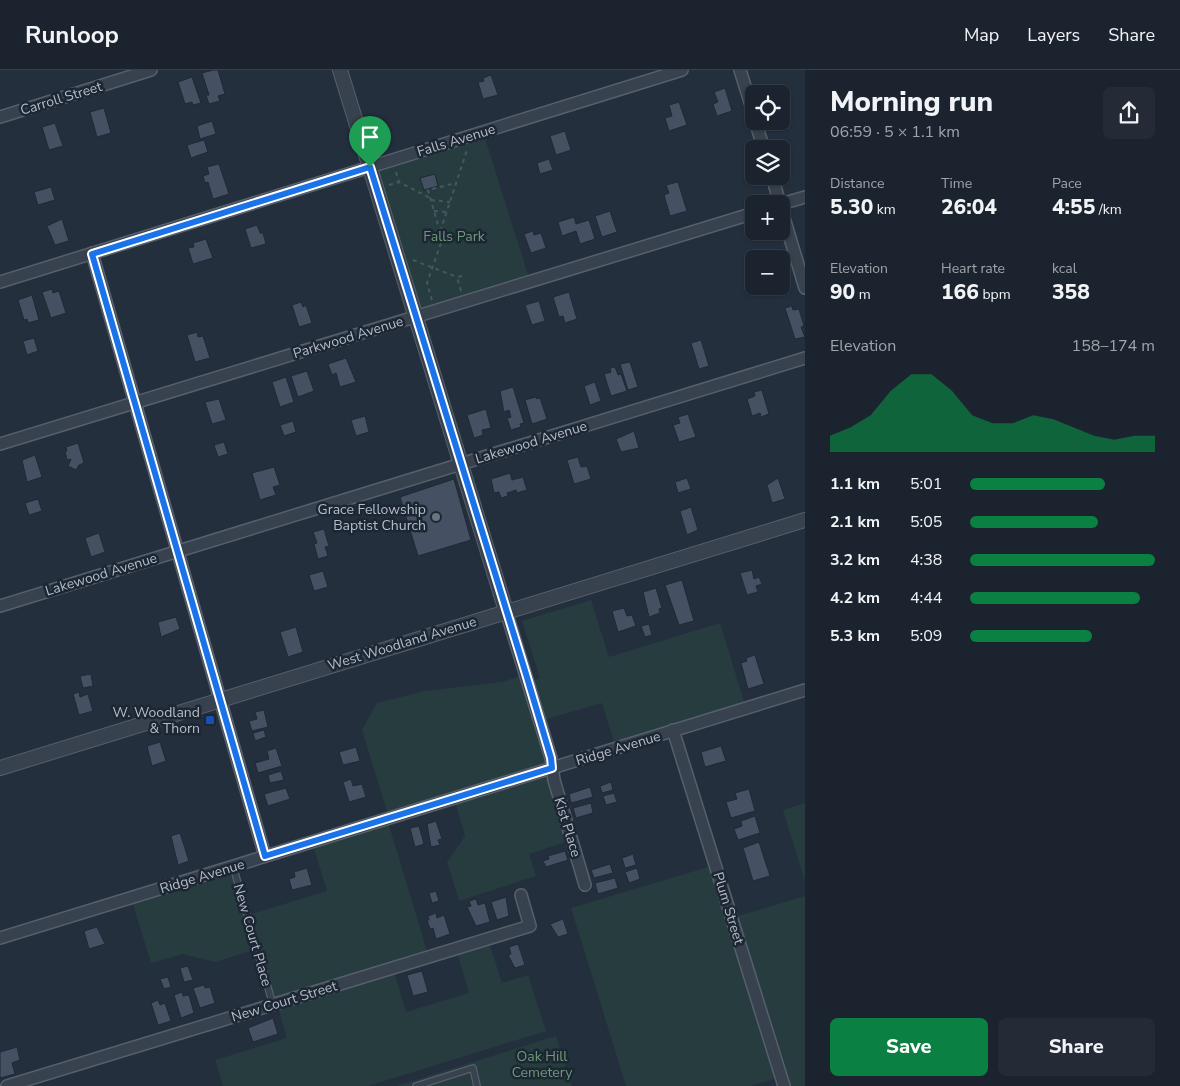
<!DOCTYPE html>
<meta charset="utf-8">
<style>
body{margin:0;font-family:"Nunito Sans",sans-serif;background:#242b36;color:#f1f3f6;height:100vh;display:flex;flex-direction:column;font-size:19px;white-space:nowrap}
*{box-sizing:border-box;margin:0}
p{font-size:16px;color:#a0a4aa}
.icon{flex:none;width:28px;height:28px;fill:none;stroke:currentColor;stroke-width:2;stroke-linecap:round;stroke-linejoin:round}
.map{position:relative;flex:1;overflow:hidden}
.drawer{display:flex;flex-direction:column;background:#1b232e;width:375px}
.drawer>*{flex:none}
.buttons{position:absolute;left:745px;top:15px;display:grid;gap:10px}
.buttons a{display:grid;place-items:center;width:45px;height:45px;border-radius:8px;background:#1b232e;box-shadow:0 1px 4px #0004,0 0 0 1px #39404a;font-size:25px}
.pin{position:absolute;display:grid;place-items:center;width:42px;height:42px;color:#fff;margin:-51px -21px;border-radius:50% 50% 50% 0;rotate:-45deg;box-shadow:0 0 5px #0007}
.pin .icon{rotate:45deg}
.round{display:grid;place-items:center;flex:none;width:52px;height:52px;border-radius:8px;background:#242b36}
.summary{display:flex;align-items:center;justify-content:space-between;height:85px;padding:0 25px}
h1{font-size:28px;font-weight:800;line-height:38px}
.stats{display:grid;grid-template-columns:repeat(3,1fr);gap:8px;height:85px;padding:5px 25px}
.stats div{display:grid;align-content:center}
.stats b{font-size:21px;font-weight:800}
.stats small{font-size:14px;font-weight:400}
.stats p{font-size:14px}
.chart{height:140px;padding:10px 25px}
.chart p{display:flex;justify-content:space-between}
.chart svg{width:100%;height:90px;margin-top:5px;fill:#0b8043;opacity:.7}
.primary-button{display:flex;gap:10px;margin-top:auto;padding:10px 25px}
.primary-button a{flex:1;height:58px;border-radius:8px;background:#0b8043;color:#fff;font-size:20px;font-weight:800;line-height:58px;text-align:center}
.primary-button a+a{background:#242b36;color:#f1f3f6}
ul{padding:0 25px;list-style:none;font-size:16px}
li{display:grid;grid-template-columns:80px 60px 1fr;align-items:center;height:38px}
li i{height:12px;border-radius:6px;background:#0b8043}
header{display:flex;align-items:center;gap:30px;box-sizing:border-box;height:70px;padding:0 25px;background:#1b232e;border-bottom:1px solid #39404a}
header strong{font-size:24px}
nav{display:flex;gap:28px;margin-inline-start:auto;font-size:18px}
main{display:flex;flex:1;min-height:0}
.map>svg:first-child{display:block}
.green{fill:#263c3f}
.building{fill:#455162;stroke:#1f2835}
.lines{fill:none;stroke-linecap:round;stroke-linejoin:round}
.service-casing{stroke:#565f6c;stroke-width:8}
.minor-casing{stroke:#565f6c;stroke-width:14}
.tertiary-casing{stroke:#565f6c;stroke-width:16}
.path{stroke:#44595c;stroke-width:2;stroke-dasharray:4 4;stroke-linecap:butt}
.service{stroke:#38414e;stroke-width:5.5}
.minor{stroke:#38414e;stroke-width:11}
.tertiary{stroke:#38414e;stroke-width:14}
.route-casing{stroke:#fff;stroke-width:10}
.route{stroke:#1a73e8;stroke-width:6}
.worship-dot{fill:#6b7280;stroke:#1d2633;stroke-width:2}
.transit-dot{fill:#1a4fb4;stroke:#1d2633;stroke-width:2}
.labels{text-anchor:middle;stroke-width:5;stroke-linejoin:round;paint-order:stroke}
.street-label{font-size:14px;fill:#b4bcc9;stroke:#1d2633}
.park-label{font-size:14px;fill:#6b9a76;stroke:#1d2633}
.poi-label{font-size:14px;fill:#b4bcc9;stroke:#1d2633;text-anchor:end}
</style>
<header>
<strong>Runloop</strong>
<nav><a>Map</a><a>Layers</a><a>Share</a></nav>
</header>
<main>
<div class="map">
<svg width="805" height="1016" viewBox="0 0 805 1016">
<rect width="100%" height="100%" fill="#242f3e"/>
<g class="green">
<path d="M483,62L530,211L416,246L370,97Z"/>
<path d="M591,530L609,587L720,553L746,638L616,678L602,633L540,651L572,770L529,784L536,806L459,831L447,792L465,766L454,728L389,748L362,660L377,633L425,621L502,612L526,604L529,612L540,608L522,551Z"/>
<path d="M805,733V811L783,740Z"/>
<path d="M387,749L429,887L393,898L406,942L469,923L456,878L488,869L502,913L528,905L546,961L368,1016H223L215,990L287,968L277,934H273L257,879L215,892L183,884L151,893L131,828L233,796L248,845L327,821L312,772Z"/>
<path d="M715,795L732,848L805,826V1016H784L781,1007L751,1016H626L571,838Z"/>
<path d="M556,966L572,1016H396Z"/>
</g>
<g class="building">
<path d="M213,0H218L225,24L218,26L220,31L209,34L206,25H209L202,3Z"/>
<path d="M491,5L498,25L483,29L478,12L484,11L483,8Z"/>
<path d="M192,7L201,33L193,35L192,32L185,34L178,12Z"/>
<path d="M725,18L732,41L717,46L713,34L718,32L714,22Z"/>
<path d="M679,32L687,55L669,61L665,48L672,46L669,35Z"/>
<path d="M104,38L111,63L97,67L90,42Z"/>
<path d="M212,51L216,64L200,69L197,56Z"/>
<path d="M55,53L63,76L49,80L42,57Z"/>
<path d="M565,61L571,80L556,85L550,66Z"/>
<path d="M204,70L208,82L191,88L187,75Z"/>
<path d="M549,89L553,100L540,104L537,93Z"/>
<path d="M219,94L229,124L213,129L208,112L205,113L203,106L209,104L207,97Z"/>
<path d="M435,104L438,116L424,120L420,108Z"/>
<path d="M678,112L687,141L670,146L664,125L669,123L666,115Z"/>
<path d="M51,117L55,130L38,135L34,122Z"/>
<path d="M610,141L617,162L602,167L595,146Z"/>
<path d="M574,147L576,154L589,150L595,169L580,174L576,161L562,166L558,152Z"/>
<path d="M62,149L69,171L55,175L47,156Z"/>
<path d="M257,155L260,163H263L266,174L251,178L245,159Z"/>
<path d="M533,161L534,165L541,163L546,178L531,183L524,164Z"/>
<path d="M206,169L213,188L193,194L188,178L194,177L193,173Z"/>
<path d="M52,219L53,223L59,221L66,243L51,248L42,222Z"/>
<path d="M569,222L577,249L565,253L563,246L559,247L553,227Z"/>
<path d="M32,225L39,250L28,253L27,249L24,250L18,230Z"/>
<path d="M539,231L545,251L532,255L525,235Z"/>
<path d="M301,232L303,237L306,235L312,253L299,257L292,235Z"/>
<path d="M792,236L793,240L799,239L804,256L801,257L805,267L795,269L785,238Z"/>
<path d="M197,262L198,267L203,266L210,288L195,292L187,265Z"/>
<path d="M34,268L38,281L27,285L23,271Z"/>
<path d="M701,270L709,296L699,299L691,273Z"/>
<path d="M346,288L356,312L340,317L336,303L332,305L328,294Z"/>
<path d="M630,292L638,317L628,320L620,294Z"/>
<path d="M615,297L618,305L621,304L627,321L611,326L604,304L611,302L610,298Z"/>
<path d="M307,301L314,321L298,327L291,306Z"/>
<path d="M286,307L294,332L280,337L272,312Z"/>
<path d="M595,312L601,331L590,335L584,316Z"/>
<path d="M513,317L524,353L520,354L521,357L511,360L507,348L511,347L509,340L504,342L500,321Z"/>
<path d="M762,320L769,344L761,347L760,343L752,346L747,329L755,326L754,322Z"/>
<path d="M536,327L537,329L540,328L547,349L532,354L525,330Z"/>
<path d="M219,329L226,350L212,354L205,332Z"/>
<path d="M486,339L491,358L482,360L483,365L474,368L467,345Z"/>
<path d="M688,344L696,367L679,372L673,355L680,353L678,347Z"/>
<path d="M365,346L369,362L356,366L351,350Z"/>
<path d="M293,351L296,362L284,366L280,355Z"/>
<path d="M634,361L639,378L621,382L616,369Z"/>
<path d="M224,372L228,384L218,387L214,375Z"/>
<path d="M78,373L84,393L79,395L76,400L68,396L71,389L67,390L65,381H67L66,377Z"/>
<path d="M35,385L42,407L27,412L22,390Z"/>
<path d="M578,387L581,397L587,396L591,409L574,414L567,390Z"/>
<path d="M274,397L280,415L273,417L276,425L260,430L252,403Z"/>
<path d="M510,403L512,410L523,407L527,420L517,423L516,420L507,423L508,426L501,428L499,422L494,423L491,409Z"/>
<path d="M687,408L691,419L678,423L675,412Z"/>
<path d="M778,408L785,429L772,433L767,415Z"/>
<path d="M454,409L471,470L418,486L400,427Z"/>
<path d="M38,429L42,441L29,445L25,433Z"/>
<path d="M691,437L698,460L687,465L680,441Z"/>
<path d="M324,459L329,476L325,477L328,486L318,489L314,474L317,473L313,462Z"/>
<path d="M99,463L105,482L91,487L85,468Z"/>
<path d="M752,500L754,509L759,507L762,514L756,516L758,522L747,525L740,503Z"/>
<path d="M323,501L328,517L314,521L309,505Z"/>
<path d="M682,510L694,551L679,555L665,515Z"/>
<path d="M656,518L662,538L659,539L660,543L649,547L643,522Z"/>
<path d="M624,538L627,546L632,545L636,556L618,562L612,541Z"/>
<path d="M176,547L180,559L161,567L158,552Z"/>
<path d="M649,554L652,565L645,567L641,556Z"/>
<path d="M296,557L303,582L288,587L280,562Z"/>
<path d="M755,585L764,614L748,619L741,593L747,591L746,588Z"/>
<path d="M91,604L93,616L83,618L80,606Z"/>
<path d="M79,622L80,627L88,624L93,641L79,645L73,624Z"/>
<path d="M264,640L268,657L252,661L249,651L257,649L255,642Z"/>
<path d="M264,660L266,667L255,671L253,663Z"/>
<path d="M160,672L166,691L152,696L147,676Z"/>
<path d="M721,676L726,691L705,697L701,682Z"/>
<path d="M356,677L360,691L343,695L339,682Z"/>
<path d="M276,678L282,696L258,703L255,693L269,689L267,681Z"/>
<path d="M281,701L284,710L270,713L268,705Z"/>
<path d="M351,709L353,716L362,714L366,727L349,732L343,712Z"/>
<path d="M611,712L613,720L602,723L600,716Z"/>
<path d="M590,717L593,727L571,733L569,724Z"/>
<path d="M286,718L290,729L268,736L264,724Z"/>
<path d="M749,719L755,741L731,748L726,732L737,729L735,723Z"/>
<path d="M614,723L617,732L606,735L603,726Z"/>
<path d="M591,733L593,743L576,748L573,738Z"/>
<path d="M755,746L760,763L738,770L734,759L742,756L741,751Z"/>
<path d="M436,751L442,769L438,770L440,775L431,777L427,754Z"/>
<path d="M419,756L424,774L415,777L410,758Z"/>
<path d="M180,763L189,791L178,795L171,766Z"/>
<path d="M759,772L770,806L753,811L743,778Z"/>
<path d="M565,781L568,790L546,797L543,791L549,789L548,786Z"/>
<path d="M633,784L636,795L625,798L622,788Z"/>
<path d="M610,794L613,803L594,808L591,800Z"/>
<path d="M307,798L312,815L292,820L289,809L295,807L294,802Z"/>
<path d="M637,798L640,809L629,813L625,802Z"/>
<path d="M615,808L618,818L598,824L595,813Z"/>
<path d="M436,821L439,831L432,833L429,823Z"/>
<path d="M506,827L509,846L497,850L491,832Z"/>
<path d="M476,829L478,835L485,833L490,852L476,856L467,837L471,836L469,831Z"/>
<path d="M436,843L437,848L444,845L450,864L436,869L433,858L430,859L427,850H429L428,846Z"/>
<path d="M563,849L568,864L558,867L550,854Z"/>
<path d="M97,857L105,874L89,879L84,861Z"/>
<path d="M518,874L525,895L515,898L508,885L511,884L509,877Z"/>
<path d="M188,896L193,910L184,912L180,898Z"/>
<path d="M422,901L428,922L413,926L407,905Z"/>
<path d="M168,907L171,917L164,919L160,909Z"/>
<path d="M204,915L205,918L210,917L215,933L200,938L193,918Z"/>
<path d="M182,922L183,926L189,925L194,943L181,948L174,925Z"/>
<path d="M158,930L160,935L165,933L171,951L158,955L151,933Z"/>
<path d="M273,948L278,964L253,972L248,958Z"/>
<path d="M17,977L20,990L12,993L15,1004L0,1008V982Z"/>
</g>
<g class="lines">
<defs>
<g id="service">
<path d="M233,796L273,935"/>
<path d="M416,1016L473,998L477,1016"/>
</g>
<g id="minor">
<path d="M740,0L754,45"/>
<path d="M0,47L151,0"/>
<path d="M755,51L764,79"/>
<path d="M772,106L780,134"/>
<path d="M781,134L805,127"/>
<path d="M781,138L805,218"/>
<path d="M92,183L265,786"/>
<path d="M0,212L682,0"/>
<path d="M0,374L754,143"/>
<path d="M0,536L805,288"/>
<path d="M506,541L551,688L554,710L585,815"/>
<path d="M673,660L784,1016"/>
<path d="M0,868L805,620"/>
<path d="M7,1016L530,856L521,825"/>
</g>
<g id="tertiary">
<path d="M340,0L506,541"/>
<path d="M0,698L805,450"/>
</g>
</defs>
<use href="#service" class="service-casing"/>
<use href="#minor" class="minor-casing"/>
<use href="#tertiary" class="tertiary-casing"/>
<g class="path">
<path d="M396,102L399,112L430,128"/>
<path d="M389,115L399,112"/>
<path d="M431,130L450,132"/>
<path d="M434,141L447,142"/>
<path d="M440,162L428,120L456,113"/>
<path d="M413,190L457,207"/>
<path d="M461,221L457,207L462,206"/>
<path d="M432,230L427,213L441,173L440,162L467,80"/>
</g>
<use href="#service" class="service"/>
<use href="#minor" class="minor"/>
<use href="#tertiary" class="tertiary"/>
</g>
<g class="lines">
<defs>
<path id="route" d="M370,97L526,604L551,688L552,698L265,786L92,184Z"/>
</defs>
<use href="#route" class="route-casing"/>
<use href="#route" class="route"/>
</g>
<circle class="worship-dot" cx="436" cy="447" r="5"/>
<rect class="transit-dot" x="205" y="645" width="10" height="10" rx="2.5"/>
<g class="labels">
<g class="street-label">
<text transform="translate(61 28) rotate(-17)" y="5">Carroll Street</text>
<text transform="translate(456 70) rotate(-17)" y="5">Falls Avenue</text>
<text transform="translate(348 267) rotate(-17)" y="5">Parkwood Avenue</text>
<text transform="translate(531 372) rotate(-17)" y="5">Lakewood Avenue</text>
<text transform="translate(101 504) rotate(-17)" y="5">Lakewood Avenue</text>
<text transform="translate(402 573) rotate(-17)" y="5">West Woodland Avenue</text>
<text transform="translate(618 678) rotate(-17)" y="5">Ridge Avenue</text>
<text transform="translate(568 757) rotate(73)" y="5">Kist Place</text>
<text transform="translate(202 806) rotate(-17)" y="5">Ridge Avenue</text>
<text transform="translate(729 838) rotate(73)" y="5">Plum Street</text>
<text transform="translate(253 865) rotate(74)" y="5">New Court Place</text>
<text transform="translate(284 931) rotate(-17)" y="5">New Court Street</text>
</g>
<g class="park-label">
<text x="454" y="171">Falls Park</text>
<text x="542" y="991">Oak Hill<tspan x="542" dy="16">Cemetery</tspan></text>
</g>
<g class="poi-label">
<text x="426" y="444">Grace Fellowship<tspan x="426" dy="16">Baptist Church</tspan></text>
<text x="200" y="647">W. Woodland<tspan x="200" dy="16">&amp; Thorn</tspan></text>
</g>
</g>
</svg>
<div class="buttons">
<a><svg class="icon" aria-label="locate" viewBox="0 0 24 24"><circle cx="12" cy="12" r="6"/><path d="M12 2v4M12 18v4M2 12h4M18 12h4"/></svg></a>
<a><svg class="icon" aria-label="layers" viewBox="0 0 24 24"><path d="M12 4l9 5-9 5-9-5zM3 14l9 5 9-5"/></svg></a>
<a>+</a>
<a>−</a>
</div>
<div class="pin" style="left:370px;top:97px;background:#1e9e55"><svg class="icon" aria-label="arrive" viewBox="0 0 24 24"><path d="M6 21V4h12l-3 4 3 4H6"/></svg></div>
</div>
<section class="drawer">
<div class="summary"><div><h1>Morning run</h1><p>06:59 · 5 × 1.1 km</p></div><a class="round"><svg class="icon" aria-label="share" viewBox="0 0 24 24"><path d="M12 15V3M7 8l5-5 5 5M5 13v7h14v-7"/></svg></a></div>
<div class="stats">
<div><p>Distance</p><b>5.30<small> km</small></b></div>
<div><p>Time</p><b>26:04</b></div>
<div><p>Pace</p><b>4:55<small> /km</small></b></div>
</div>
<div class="stats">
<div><p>Elevation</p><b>90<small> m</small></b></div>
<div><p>Heart rate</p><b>166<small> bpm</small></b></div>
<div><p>kcal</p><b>358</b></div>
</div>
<div class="chart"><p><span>Elevation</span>158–174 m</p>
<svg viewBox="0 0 160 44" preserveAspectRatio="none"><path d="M0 44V36L10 32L20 26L30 14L40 6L50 6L60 14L70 26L80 30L90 30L100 26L110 28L120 32L130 36L140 38L150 36L160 36V44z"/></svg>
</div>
<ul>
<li><b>1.1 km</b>5:01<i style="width:73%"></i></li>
<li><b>2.1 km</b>5:05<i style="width:69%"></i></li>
<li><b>3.2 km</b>4:38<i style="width:100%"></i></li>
<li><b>4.2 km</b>4:44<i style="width:92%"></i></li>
<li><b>5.3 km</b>5:09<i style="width:66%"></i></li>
</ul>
<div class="primary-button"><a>Save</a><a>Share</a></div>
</section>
</main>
